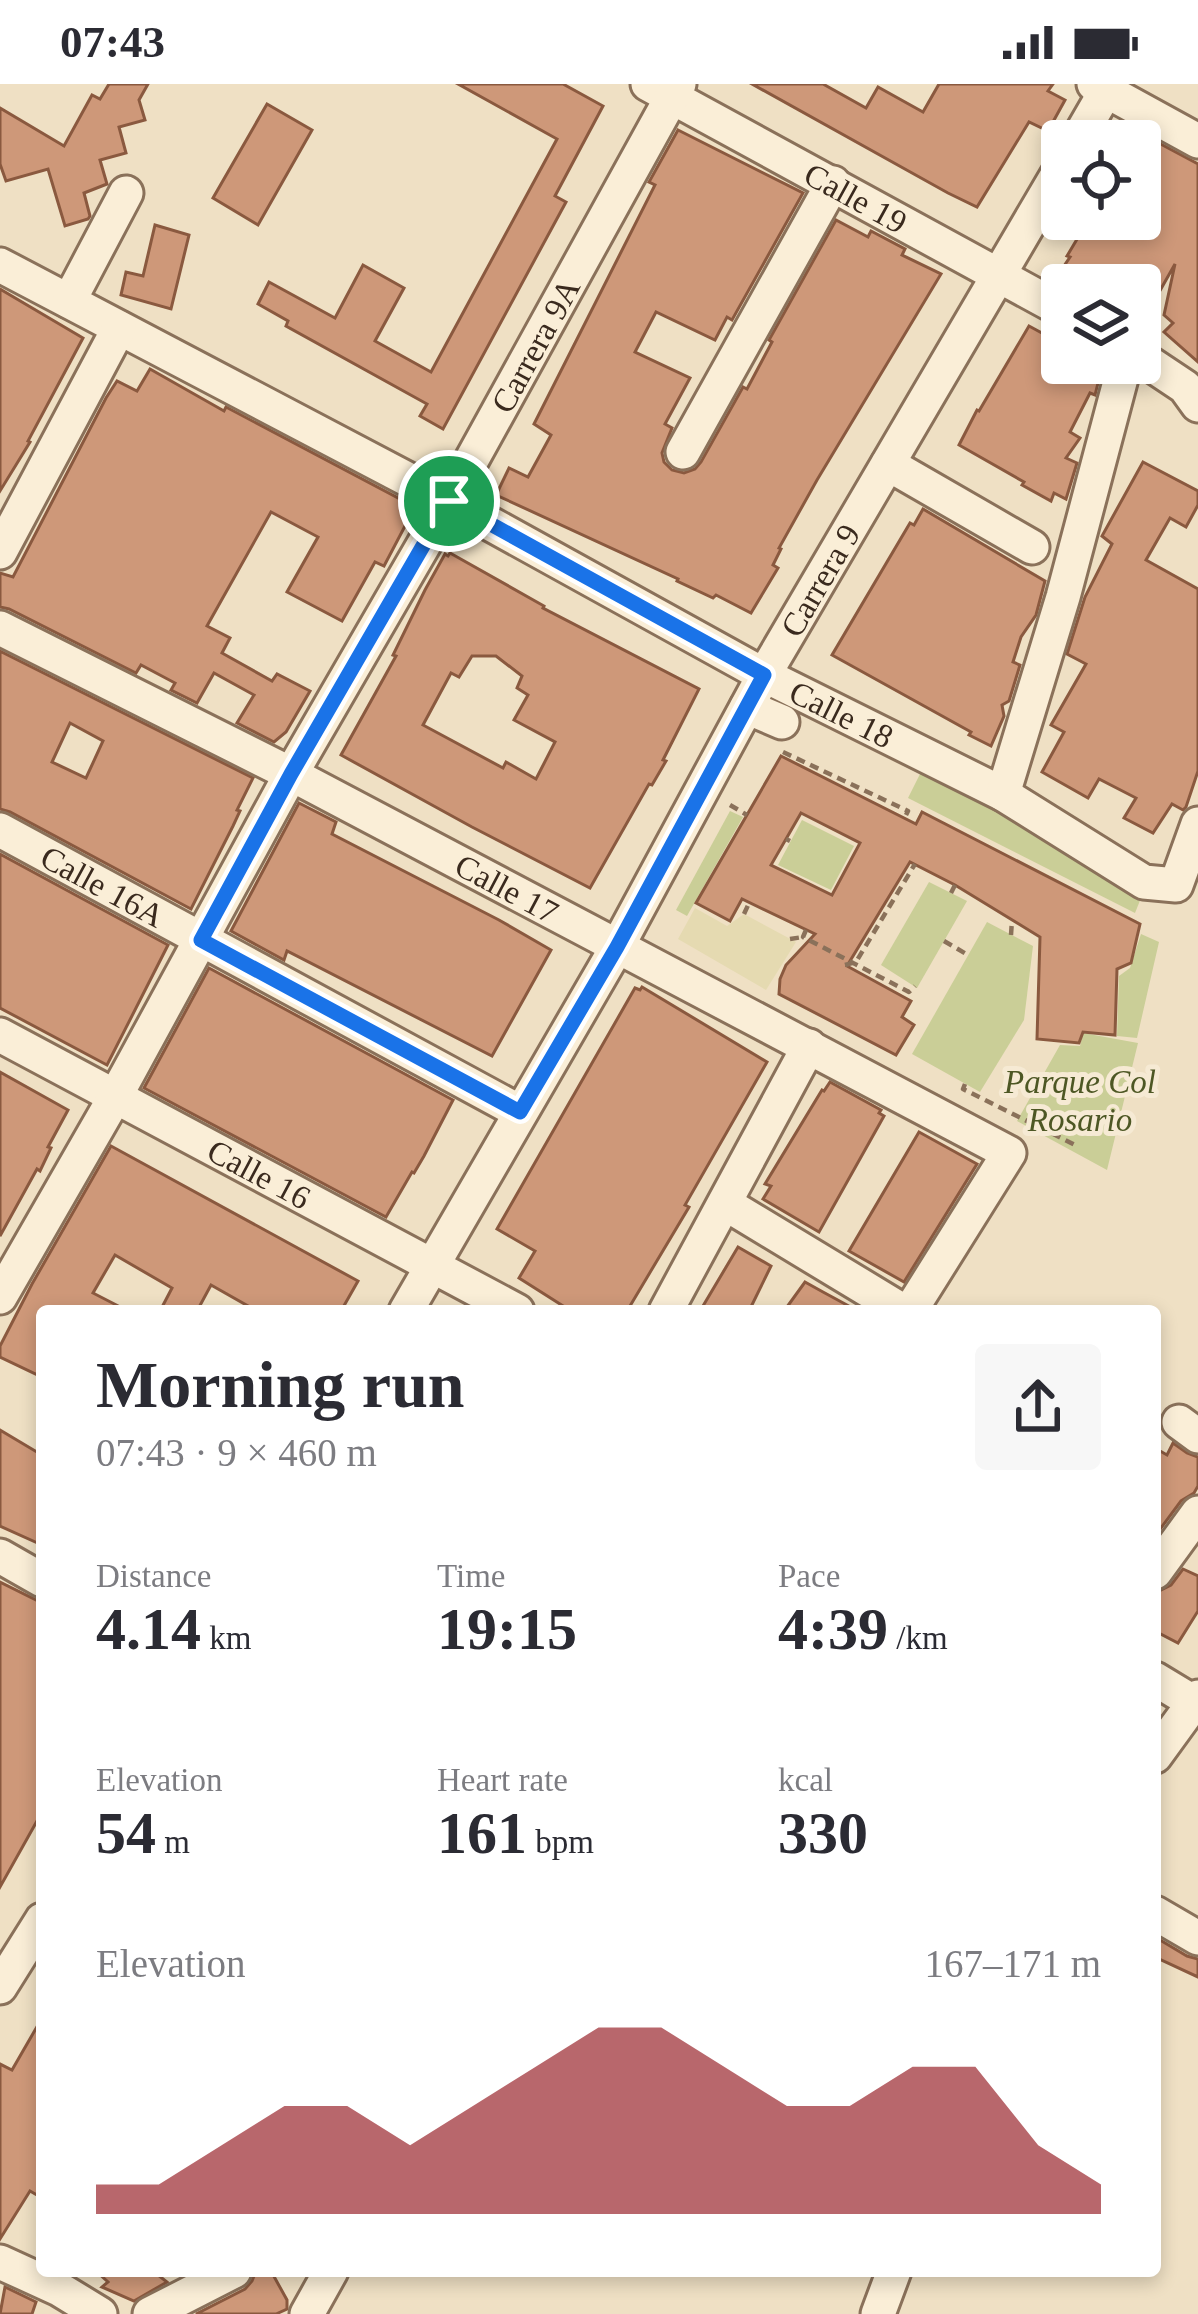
<!DOCTYPE html>
<meta charset="utf-8">
<style>
body{margin:0;font-family:"Times New Roman",serif;background:#f7f7f7;color:#2b2b33;height:100vh;display:flex;flex-direction:column;font-size:45px;white-space:nowrap}
*{box-sizing:border-box;margin:0}
p{font-size:39px;color:#7c7c81}
.icon{flex:none;width:66px;height:66px;fill:none;stroke:currentColor;stroke-width:2;stroke-linecap:round;stroke-linejoin:round}
.map{position:relative;flex:1;overflow:hidden}
.side{position:absolute;left:36px;top:1221px;width:1125px;height:972px;display:flex;flex-direction:column;background:#fff;border-radius:12px;box-shadow:0 6px 18px #0003}
.side>*{flex:none}
.controls{position:absolute;left:1041px;top:36px;display:grid;gap:24px}
.controls a{display:grid;place-items:center;width:120px;height:120px;border-radius:12px;background:#fff;box-shadow:0 6px 18px #0003;font-size:60px}
.pin{position:absolute;display:grid;place-items:center;width:102px;height:102px;color:#fff;margin:-51px;border:6px solid #fff;border-radius:50%;box-shadow:0 3px 12px #0007}
.round{display:grid;place-items:center;flex:none;width:126px;height:126px;border-radius:12px;background:#f7f7f7}
.head{display:flex;align-items:center;justify-content:space-between;height:204px;padding:0 60px}
h1{font-size:66px;font-weight:800;line-height:90px}
.figures{display:grid;grid-template-columns:repeat(3,1fr);gap:18px;height:204px;padding:12px 60px}
.figures div{display:grid;align-content:center}
.figures b{font-size:60px;font-weight:800}
.figures small{font-size:33px;font-weight:400}
.figures p{font-size:33px}
.chart{height:336px;padding:24px 60px}
.chart p{display:flex;justify-content:space-between}
.chart svg{width:100%;height:216px;margin-top:12px;fill:#9b282f;opacity:.7}
.status{display:flex;justify-content:space-between;align-items:center;height:84px;padding:0 60px;background:#fff;direction:ltr}
.status svg{height:33px;fill:currentColor}
.map>svg:first-child{display:block}
.farmland{fill:#e5dab1}
.green{fill:#cace97}
.building{fill:#ce9879;stroke:#8a593f;stroke-width:3;fill-rule:evenodd}
.lines{fill:none;stroke-linecap:round;stroke-linejoin:round}
.minor-casing{stroke:#8a715a;stroke-width:39}
.path{stroke:#8a715a;stroke-width:4.5;stroke-dasharray:9 6;stroke-linecap:butt}
.minor{stroke:#faeed7;stroke-width:33}
.route-casing{stroke:#fff;stroke-width:24}
.route{stroke:#1a73e8;stroke-width:15}
.labels{text-anchor:middle;stroke-width:10;stroke-linejoin:round;paint-order:stroke}
.street-label{font-size:33px;fill:#3a2a1e;stroke:#f6ead4}
.park-label{font-size:33px;font-style:italic;fill:#4d5724;stroke:#f6ead4}
</style>
<div class="status"><b>07:43</b><svg viewBox="0 0 49 12"><path d="M0 12V9h3v3zM5 12V6h3v6zM10 12V3h3v9zM15 12V0h3v12zM26 1h20v11H26zM47 4h2v5h-2z"/></svg></div>
<div class="map">
<svg width="1198" height="2230" viewBox="0 0 1198 2230">
<rect width="100%" height="100%" fill="#efe0c4"/>
<path class="farmland" d="M695,824L727,842L744,830L796,858L766,906L678,855Z"/>
<g class="green">
<path d="M925,680L1145,804L1135,829L908,714Z"/>
<path d="M730,727L743,733L687,832L676,826Z"/>
<path d="M802,736L854,762L831,806L778,781Z"/>
<path d="M929,798L967,817L917,904L881,881Z"/>
<path d="M987,838L1033,862L1024,936L980,1008L912,970Z"/>
<path d="M1141,850L1159,858L1137,954L1117,952L1119,892L1130,884Z"/>
<path d="M1083,949L1138,959L1107,1086L1017,1037L1060,961L1080,962Z"/>
</g>
<g class="building">
<path d="M109,0H148L139,16L145,36L119,43L126,69L100,76L107,100L84,109L90,132L88,135L65,142L48,85L6,97L0,80V24L64,62L92,11L100,15Z"/>
<path d="M458,0H563L603,22L555,112L566,118L443,345L420,332L427,320L286,242L288,237L258,220L269,198L335,234L363,181L404,204L375,257L431,288L557,55Z"/>
<path d="M752,0H823L866,24L878,3L923,28L939,0H1053L1048,7L1065,16L1048,47L1029,38L977,123L948,109Z"/>
<path d="M267,20L312,46L258,141L213,114Z"/>
<path d="M678,46L803,109L732,236L727,233L715,256L656,228L635,268L690,294L665,340L672,344L662,369L664,378L672,386L684,389L695,385L701,378L743,303L747,305L772,258L769,256L836,136L868,153L871,147L905,165L902,171L941,190L817,396L779,464L781,465L773,481L778,484L751,529L716,511L713,514L677,497L678,495L496,411L509,384L528,393L551,351L534,340L655,101L649,98Z"/>
<path d="M1140,49L1198,80V278L1164,248L1173,239L1164,231L1175,180L1140,242V201L1105,185H1087L1081,195L1062,185L1070,173L1067,172L1089,135H1140Z"/>
<path d="M155,141L189,151L171,225L121,211L126,188L143,192Z"/>
<path d="M0,205L83,254L28,357L30,358L0,407Z"/>
<path d="M1029,242L1062,260V279H1103L1095,311L1090,309L1070,348L1080,354L1066,374L1077,379L1066,415L1054,409L1051,417L1022,401L1024,398L959,361L977,326L979,327Z"/>
<path d="M150,285L224,327L226,323L415,423L384,482L375,478L342,537L287,508L318,453L271,428L207,542L230,554L222,569L272,597L277,590L310,607L286,648L274,658L237,639L254,611L214,589L197,619L171,606L175,599L141,581L136,589L9,525L0,523V489L13,493L106,314L117,297L137,307Z"/>
<path d="M1143,378L1198,407V421L1186,443L1170,434L1146,476L1198,505V687L1186,723L1183,726L1172,720L1153,749L1124,734L1136,714L1099,695L1088,714L1042,688L1064,648L1051,641L1086,580L1067,570L1085,513L1112,460L1102,452Z"/>
<path d="M923,425L1045,497L1036,531L1021,553L1013,578L1020,581L1009,617L1002,621L1004,632L991,662L969,651L971,648L832,571L910,439L914,441Z"/>
<path d="M450,469L544,522L543,524L699,605L663,676L666,677L652,701L649,700L590,804L472,743L341,671L396,572L393,571L425,506L445,470L448,472ZM472,572H496L522,592L517,604L528,611L514,636L555,658L536,695L506,678L503,684L423,641L451,589L459,593Z"/>
<path d="M0,567L253,694L237,726L240,727L233,742L191,825L10,728L0,725ZM70,639L103,657L86,694L52,678Z"/>
<path d="M781,672L916,740L922,728L1140,840L1131,879L1117,885L1115,951L1083,948L1079,959L1037,955L1040,853L955,801L910,778L847,882L911,917L902,933L914,941L896,971L779,910L780,895L786,881L815,850L742,815L730,837L696,819ZM801,729L860,759L832,811L771,781Z"/>
<path d="M299,719L336,738L332,750L499,836L551,866L492,972L287,867L284,876L231,847Z"/>
<path d="M0,770L168,861L107,981L0,924Z"/>
<path d="M209,884L453,1016L424,1072L414,1089L412,1088L386,1133L144,1004Z"/>
<path d="M642,903L767,978L685,1121L689,1123L627,1227H571L519,1194L535,1167L497,1145L635,904L640,906Z"/>
<path d="M0,988L68,1026L48,1063L51,1064L40,1087L37,1085L0,1152Z"/>
<path d="M830,998L881,1026L879,1029L884,1032L819,1148L763,1115L771,1102L765,1100L822,1006L824,1007Z"/>
<path d="M919,1048L977,1080L904,1198L849,1167Z"/>
<path d="M111,1062L358,1197L341,1227H257L211,1201L197,1227H160L172,1204L115,1171L93,1209L128,1227H42V1293L0,1273V1262L32,1200Z"/>
<path d="M738,1163L771,1182L749,1227H700Z"/>
<path d="M805,1198L823,1208L858,1227H784Z"/>
<path d="M0,1346L42,1371V1461L0,1442Z"/>
<path d="M1173,1359L1187,1369L1198,1373V1402L1194,1409L1181,1417L1155,1452V1364L1167,1371Z"/>
<path d="M1183,1485L1198,1492V1527L1178,1559L1155,1547V1509L1171,1501Z"/>
<path d="M0,1498L42,1519V1728L0,1803Z"/>
<path d="M1155,1853L1187,1872L1198,1875V1893L1155,1873Z"/>
<path d="M42,1934V2114L30,2107L0,2155V1980L12,1986Z"/>
<path d="M96,2187H153L167,2198L134,2217L102,2203L108,2198Z"/>
<path d="M256,2187H271L287,2216V2225L276,2230H196L245,2205L252,2197Z"/>
<path d="M5,2203L36,2218L32,2230H0Z"/>
</g>
<g class="lines">
<defs>
<g id="minor">
<path id="s1" d="M648,0L1062,226"/>
<path d="M1094,0L1198,57"/>
<path d="M1077,57L1110,0"/>
<path id="s2" d="M0,181L449,417L764,591L1003,710L1144,798L1176,801L1198,740"/>
<path d="M69,217L126,109"/>
<path d="M1140,273L1185,303L1198,321"/>
<path d="M683,368L833,99"/>
<path d="M888,380L1032,463"/>
<path d="M0,468L119,244"/>
<path id="s3" d="M0,544L291,690L1009,1069L910,1227"/>
<path d="M747,623L782,638"/>
<path d="M1003,710L1063,513L1125,279"/>
<path id="s4" d="M0,746L520,1028"/>
<path id="s5" d="M0,951L517,1227"/>
<path d="M726,1120L903,1227"/>
<path id="s6" d="M0,1213L115,1013L291,690L449,417L679,0"/>
<path id="s7" d="M406,1227L617,863L764,591L1062,83"/>
<path d="M666,1227L809,962"/>
<path d="M1179,1338L1198,1352"/>
<path d="M0,1472L42,1496"/>
<path d="M1155,1488L1198,1429"/>
<path d="M1155,1595L1193,1618"/>
<path d="M1155,1672L1198,1613"/>
<path d="M1155,1829L1198,1854"/>
<path d="M0,1903L42,1836"/>
<path d="M0,2178L59,2205L100,2230"/>
<path d="M150,2230L234,2187"/>
<path d="M307,2230L331,2187"/>
<path d="M878,2230L894,2187"/>
</g>
</defs>
<use href="#minor" class="minor-casing"/>
<g class="path">
<path d="M783,668L908,727L906,731"/>
<path d="M730,721L747,731"/>
<path d="M786,755L790,757"/>
<path d="M951,809L955,801"/>
<path d="M744,830L749,819"/>
<path d="M806,846L803,853L909,908L915,902"/>
<path d="M1011,851L1012,836"/>
<path d="M790,855L803,853"/>
<path d="M944,857L968,871"/>
<path d="M845,881L856,878L915,780"/>
<path d="M965,1000L963,1005L1075,1061"/>
</g>
<use href="#minor" class="minor"/>
</g>
<g class="lines">
<defs>
<path id="route" d="M449,417L764,591L617,863L520,1028L201,856L291,690Z"/>
</defs>
<use href="#route" class="route-casing"/>
<use href="#route" class="route"/>
</g>
<g class="labels">
<g class="street-label">
<text dy="12" stroke="none"><textPath href="#s1" startOffset="237">Calle 19</textPath></text>
<text dy="12" stroke="none"><textPath href="#s6" startOffset="1092">Carrera 9A</textPath></text>
<text dy="12" stroke="none"><textPath href="#s7" startOffset="840">Carrera 9</textPath></text>
<text dy="12" stroke="none"><textPath href="#s2" startOffset="954">Calle 18</textPath></text>
<text dy="12" stroke="none"><textPath href="#s4" startOffset="117">Calle 16A</textPath></text>
<text dy="12" stroke="none"><textPath href="#s3" startOffset="570">Calle 17</textPath></text>
<text dy="12" stroke="none"><textPath href="#s5" startOffset="294">Calle 16</textPath></text>
</g>
<g class="park-label">
<text x="1080" y="1009">Parque Col<tspan x="1080" dy="38">Rosario</tspan></text>
</g>
</g>
</svg>
<div class="controls">
<a><svg class="icon" aria-label="locate" viewBox="0 0 24 24"><circle cx="12" cy="12" r="6"/><path d="M12 2v4M12 18v4M2 12h4M18 12h4"/></svg></a>
<a><svg class="icon" aria-label="layers" viewBox="0 0 24 24"><path d="M12 4l9 5-9 5-9-5zM3 14l9 5 9-5"/></svg></a>
</div>
<div class="pin" style="left:449px;top:417px;background:#1e9e55"><svg class="icon" aria-label="arrive" viewBox="0 0 24 24"><path d="M6 21V4h12l-3 4 3 4H6"/></svg></div>
<section class="side">
<div class="head"><div><h1>Morning run</h1><p>07:43 · 9 × 460 m</p></div><a class="round"><svg class="icon" aria-label="share" viewBox="0 0 24 24"><path d="M12 15V3M7 8l5-5 5 5M5 13v7h14v-7"/></svg></a></div>
<div class="figures">
<div><p>Distance</p><b>4.14<small> km</small></b></div>
<div><p>Time</p><b>19:15</b></div>
<div><p>Pace</p><b>4:39<small> /km</small></b></div>
</div>
<div class="figures">
<div><p>Elevation</p><b>54<small> m</small></b></div>
<div><p>Heart rate</p><b>161<small> bpm</small></b></div>
<div><p>kcal</p><b>330</b></div>
</div>
<div class="chart"><p><span>Elevation</span>167–171 m</p>
<svg viewBox="0 0 160 44" preserveAspectRatio="none"><path d="M0 44V38L10 38L20 30L30 22L40 22L50 30L60 22L70 14L80 6L90 6L100 14L110 22L120 22L130 14L140 14L150 30L160 38V44z"/></svg>
</div>
</section>
</div>
